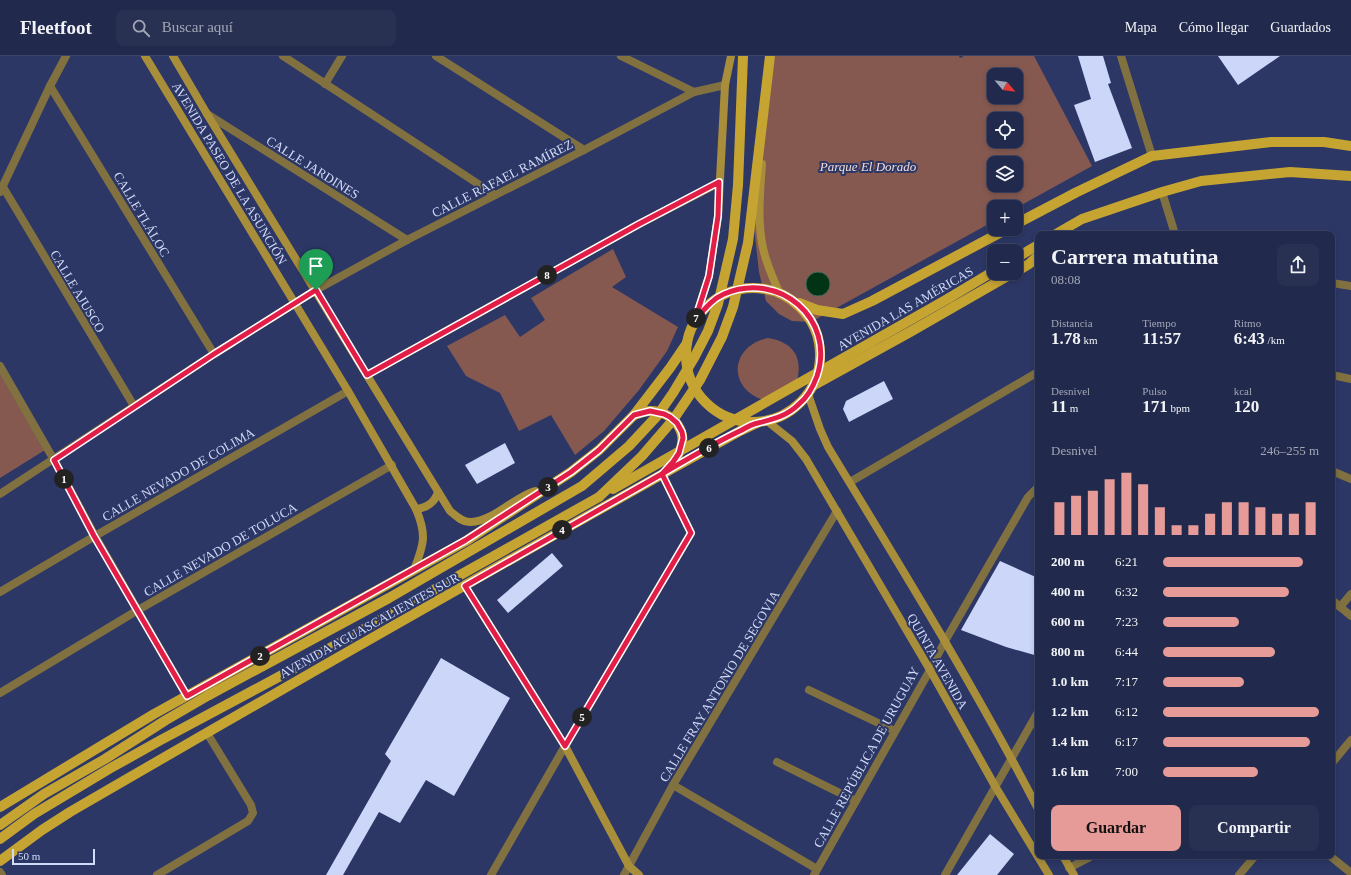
<!DOCTYPE html>
<html lang="es">
<meta charset="utf-8">
<style>
body{margin:0;font-family:"Times New Roman",serif;background:#293153;color:#f1f3f6;height:100vh;display:flex;flex-direction:column;font-size:15px;white-space:nowrap}
*{box-sizing:border-box;margin:0}
p{font-size:13px;color:#a2a6b5}
.icon{flex:none;width:22px;height:22px;fill:none;stroke:currentColor;stroke-width:2;stroke-linecap:round;stroke-linejoin:round}
.map{position:relative;flex:1;overflow:hidden}
.drawer{position:absolute;left:1035px;top:175px;width:300px;height:628px;display:flex;flex-direction:column;background:#21294c;border-radius:8px;box-shadow:0 2px 6px #0003,0 0 0 1px #3e4564}
.drawer>*{flex:none}
.needle{width:26px;rotate:119deg}
.tools{position:absolute;left:987px;top:12px;display:grid;gap:8px}
.tools a{display:grid;place-items:center;width:36px;height:36px;border-radius:8px;background:#21294c;box-shadow:0 2px 6px #0003,0 0 0 1px #3e4564;font-size:20px}
.scale{position:absolute;left:12px;bottom:10px;width:83px;box-sizing:border-box;padding-left:4px;border:2px solid #d1daf8;border-top:0;font-size:11px;line-height:14px;white-space:nowrap;color:#d1daf8;-webkit-text-stroke:3px #2c3766;paint-order:stroke}
.pin{position:absolute;display:grid;place-items:center;width:34px;height:34px;color:#fff;margin:-41px -17px;border-radius:50% 50% 50% 0;rotate:-45deg;box-shadow:0 0 4px #0007}
.pin .icon{rotate:45deg}
.km{position:absolute;width:20px;height:20px;margin:-10px;border-radius:50%;background:#222;color:#fff;font-size:11px;line-height:20px;text-align:center}
.round{display:grid;place-items:center;flex:none;width:42px;height:42px;border-radius:8px;background:#293153}
.head{display:flex;align-items:center;justify-content:space-between;height:68px;padding:0 16px}
h1{font-size:22px;font-weight:600;line-height:30px}
.figures{display:grid;grid-template-columns:repeat(3,1fr);gap:6px;height:68px;padding:4px 16px}
.figures div{display:grid;align-content:center}
.figures b{font-size:17px;font-weight:600}
.figures small{font-size:11px;font-weight:400}
.figures p{font-size:11px}
.chart{height:112px;padding:8px 16px}
.chart p{display:flex;justify-content:space-between}
.chart svg{width:100%;height:72px;margin-top:4px;stroke:#e69b98;stroke-width:6}
.button{display:flex;gap:8px;margin-top:auto;padding:8px 16px}
.button a{flex:1;height:46px;border-radius:8px;background:#e69b98;color:#111;font-size:16px;font-weight:600;line-height:46px;text-align:center}
.button a+a{background:#293153;color:#f1f3f6}
ul{padding:0 16px;list-style:none;font-size:13px}
li{display:grid;grid-template-columns:64px 48px 1fr;align-items:center;height:30px}
li i{height:10px;border-radius:5px;background:#e69b98}
header{display:flex;align-items:center;gap:24px;box-sizing:border-box;height:56px;padding:0 20px;background:#21294c;border-bottom:1px solid #3e4564}
header strong{font-size:19px}
nav{display:flex;gap:22px;margin-inline-start:auto;font-size:14px}
.search{width:280px;height:36px;background:#293153;display:flex;align-items:center;gap:10px;box-sizing:border-box;padding:0 14px;border-radius:8px;color:#a2a6b5;font-size:15px}
.map>svg:first-child{display:block}
.green{fill:#855950;fill-rule:evenodd}
.water{fill:#003415;stroke:#3f6659}
.building{fill:#cbd6f9}
.lines{fill:none;stroke-linecap:round;stroke-linejoin:round}
.street{stroke:#817140;stroke-width:8}
.secondary{stroke:#a88e3b;stroke-width:8}
.primary{stroke:#c6a432;stroke-width:10}
.primary-bridge{stroke:#c6a432;stroke-width:10}
.route-casing{stroke:#fff;stroke-width:8}
.route{stroke:#e11d48;stroke-width:5}
.labels{text-anchor:middle;stroke-width:4;stroke-linejoin:round;paint-order:stroke}
.park-label{font-size:13px;font-style:italic;fill:#f2dcd8;stroke:#2c3766}
.street-label{font-size:13px;fill:#d1daf8;stroke:#2c3766}
</style>
<header>
<strong>Fleetfoot</strong>
<div class="search"><svg class="icon" aria-label="search" viewBox="0 0 24 24"><circle cx="10" cy="10" r="6"/><path d="M15 15l6 6"/></svg>Buscar aquí</div>
<nav><a>Mapa</a><a>Cómo llegar</a><a>Guardados</a></nav>
</header>
<div class="map">
<svg width="1351" height="819" viewBox="0 0 1351 819">
<rect width="100%" height="100%" fill="#2c3766"/>
<g class="green">
<path d="M775,0H959L960,2L964,0H1034L1092,110L1016,152V151H994V165L811,266L792,265L779,258L766,245L759,216L753,163L757,111ZM994,19H1016V41H994ZM994,63H1016V85H994ZM994,107H1016V129H994Z"/>
<path d="M613,193L626,221L612,231L678,271L667,295L639,334L604,375L575,399L551,359L519,375L500,337L466,320L447,290L505,259L520,281L545,264L531,242Z"/>
<path d="M768,282C793,286 803,301 797,325L763,344C727,332 730,290 768,282Z"/>
<path d="M0,315L45,394L0,422Z"/>
</g>
<circle class="water" cx="818" cy="228" r="12"/>
<g class="building">
<path d="M1078,0H1103L1111,27L1108,28L1132,92L1095,106L1074,49L1091,43Z"/>
<path d="M1218,0H1280L1238,29Z"/>
<path d="M884,325L893,343L849,366L843,353L846,345Z"/>
<path d="M505,387L515,407L477,428L465,409Z"/>
<path d="M552,497L563,510L508,557L497,544Z"/>
<path d="M1000,505L1038,522V600L1006,591L961,574Z"/>
<path d="M441,602L510,642L454,740L426,724L400,767L379,756L343,819H326L391,705L385,698Z"/>
<path d="M990,778L1014,798L997,819H957Z"/>
</g>
<g class="lines">
<g class="street">
<path d="M283,0L495,139"/>
<path d="M436,0L584,94"/>
<path d="M621,0L694,36"/>
<path d="M1121,0L1152,100"/>
<path d="M325,28L342,0"/>
<path d="M50,30L214,298"/>
<path d="M207,58L407,184"/>
<path d="M3,131L134,350"/>
<path d="M0,136L50,30L66,0"/>
<path d="M1162,136L1175,178"/>
<path d="M1332,227L1351,230"/>
<path d="M0,310L54,404L95,480L187,640"/>
<path d="M367,319L639,168L719,127"/>
<path d="M1332,319L1351,323"/>
<path d="M1332,415L1351,423"/>
<path d="M850,426L1038,316"/>
<path d="M0,438L214,298L316,234L407,184L584,94L694,36L725,29"/>
<path d="M0,536L95,480L348,335"/>
<path d="M1332,544L1351,560"/>
<path d="M1340,551L1351,538"/>
<path d="M809,634L895,675"/>
<path d="M0,637L138,554L392,409"/>
<path d="M777,706L856,745"/>
<path d="M1332,707L1351,684"/>
<path d="M673,729L817,813"/>
<path d="M1330,800L1351,817"/>
<path d="M1069,812L1092,800"/>
<path d="M0,816L2,819"/>
<path d="M157,819L248,765L253,757L251,749L207,677"/>
<path d="M491,819L565,690L691,477L662,418"/>
<path d="M624,819L673,729L837,455"/>
<path d="M814,819L930,614L945,585L1028,441L1038,431"/>
<path d="M945,819L1038,656"/>
<path d="M1239,819L1255,800"/>
</g>
<g class="secondary">
<path d="M145,0L348,335L416,453C427,479 424,488 414,514"/>
<path d="M173,0L207,58L450,455C456,460 463,467 471,466C494,465 514,441 535,435"/>
<path d="M762,108C760,136 757,165 763,192C766,207 773,222 779,236"/>
<path d="M695,264L709,220L718,160L725,29L731,0"/>
<path d="M808,338L820,373L828,391C900,510 974,629 1038,753"/>
<path d="M767,365L792,385L806,403L930,614L995,730L1049,819"/>
<path d="M416,453C427,452 435,446 438,436"/>
<path d="M465,530L565,690L629,810L639,819"/>
<path d="M1063,800L1074,819"/>
</g>
<g class="primary">
<path d="M1016,168L1077,136L1152,100L1271,86H1324L1351,90"/>
<path d="M1056,178L1082,163L1162,136L1201,125L1290,116L1351,120"/>
<path d="M1016,202L1038,189"/>
<path d="M1016,216L1029,208L1038,200"/>
<circle cx="753" cy="299" r="67"/>
<path d="M949,242L994,215"/>
<path d="M799,247L817,254L843,258L872,245L1007,173"/>
<path d="M814,329L910,276L1013,217"/>
<path d="M634,359C638,358 644,355 649,355C673,354 692,378 677,400"/>
<path d="M0,751L154,658L466,485L571,416L599,394L634,359L670,312L687,287"/>
<path d="M0,769L44,738L105,703L166,664L209,639"/>
<path d="M0,783L34,758L109,713L159,685L284,618L599,441"/>
<path d="M0,805L42,774L70,756C292,627 515,500 740,375L757,367"/>
</g>
<g class="primary-bridge">
<path d="M613,433L949,242"/>
<path d="M599,441L642,400L673,364L700,324L722,281L733,251L748,187L770,0"/>
<path d="M209,639L389,542L582,430L629,390L657,360L673,337L694,302L708,275L718,248L733,183L738,129L743,0"/>
</g>
</g>
<g class="lines">
<defs>
<path id="route" d="M316,234L214,298L54,404L94,480L187,640L466,484L571,416L599,394L634,359L650,355L664,358L670,361L677,367L682,376L683,382L679,397L673,406L662,418L465,530L565,690L691,477L662,418C688,403 714,387 742,374C747,371 753,368 758,367C774,363 787,360 799,348C808,341 813,331 817,320C836,263 779,214 724,238C712,243 704,254 695,264L709,220L718,160L719,126L639,168L367,319L316,234"/>
</defs>
<use href="#route" class="route-casing"/>
<use href="#route" class="route"/>
</g>
<g class="labels">
<g class="park-label">
<text x="868" y="115">Parque El Dorado</text>
</g>
<g class="street-label">
<text transform="translate(313 111) rotate(32)" y="5">CALLE JARDINES</text>
<text transform="translate(230 117) rotate(59)" y="5">AVENIDA PASEO DE LA ASUNCIÓN</text>
<text transform="translate(502 122) rotate(-27)" y="5">CALLE RAFAEL RAMÍREZ</text>
<text transform="translate(142 158) rotate(59)" y="5">CALLE TLÁLOC</text>
<text transform="translate(78 235) rotate(59)" y="5">CALLE AJUSCO</text>
<text transform="translate(905 252) rotate(-30)" y="5">AVENIDA LAS AMÉRICAS</text>
<text transform="translate(178 418) rotate(-30)" y="5">CALLE NEVADO DE COLIMA</text>
<text transform="translate(220 493) rotate(-30)" y="5">CALLE NEVADO DE TOLUCA</text>
<text transform="translate(369 569) rotate(-29)" y="5">AVENIDA AGUASCALIENTES SUR</text>
<text transform="translate(938 605) rotate(60)" y="5">QUINTA AVENIDA</text>
<text transform="translate(719 630) rotate(-59)" y="5">CALLE FRAY ANTONIO DE SEGOVIA</text>
<text transform="translate(866 701) rotate(-61)" y="5">CALLE REPÚBLICA DE URUGUAY</text>
</g>
</g>
</svg>
<div class="tools">
<a><svg class="needle" viewBox="-14 -14 28 28"><path d="M0-13l5 13h-10z" fill="#e53935"/><path d="M0 13l5-13h-10z" fill="#a2a6b5"/></svg></a>
<a><svg class="icon" aria-label="locate" viewBox="0 0 24 24"><circle cx="12" cy="12" r="6"/><path d="M12 2v4M12 18v4M2 12h4M18 12h4"/></svg></a>
<a><svg class="icon" aria-label="layers" viewBox="0 0 24 24"><path d="M12 4l9 5-9 5-9-5zM3 14l9 5 9-5"/></svg></a>
<a>+</a>
<a>−</a>
</div>
<div class="scale">50 m</div>
<div class="pin" style="left:316px;top:234px;background:#1e9e55"><svg class="icon" aria-label="arrive" viewBox="0 0 24 24"><path d="M6 21V4h12l-3 4 3 4H6"/></svg></div>
<b class="km" style="left:64px;top:423px">1</b>
<b class="km" style="left:260px;top:600px">2</b>
<b class="km" style="left:548px;top:431px">3</b>
<b class="km" style="left:562px;top:474px">4</b>
<b class="km" style="left:582px;top:661px">5</b>
<b class="km" style="left:709px;top:392px">6</b>
<b class="km" style="left:696px;top:262px">7</b>
<b class="km" style="left:547px;top:219px">8</b>
<section class="drawer">
<div class="head"><div><h1>Carrera matutina</h1><p>08:08</p></div><a class="round"><svg class="icon" aria-label="share" viewBox="0 0 24 24"><path d="M12 15V3M7 8l5-5 5 5M5 13v7h14v-7"/></svg></a></div>
<div class="figures">
<div><p>Distancia</p><b>1.78<small> km</small></b></div>
<div><p>Tiempo</p><b>11:57</b></div>
<div><p>Ritmo</p><b>6:43<small> /km</small></b></div>
</div>
<div class="figures">
<div><p>Desnivel</p><b>11<small> m</small></b></div>
<div><p>Pulso</p><b>171<small> bpm</small></b></div>
<div><p>kcal</p><b>120</b></div>
</div>
<div class="chart"><p><span>Desnivel</span>246–255 m</p>
<svg viewBox="0 0 160 44" preserveAspectRatio="none"><path d="M5 44V24M15 44V20M25 44V17M35 44V10M45 44V6M55 44V13M65 44V27M75 44V38M85 44V38M95 44V31M105 44V24M115 44V24M125 44V27M135 44V31M145 44V31M155 44V24"/></svg>
</div>
<ul>
<li><b>200 m</b>6:21<i style="width:90%"></i></li>
<li><b>400 m</b>6:32<i style="width:81%"></i></li>
<li><b>600 m</b>7:23<i style="width:49%"></i></li>
<li><b>800 m</b>6:44<i style="width:72%"></i></li>
<li><b>1.0 km</b>7:17<i style="width:52%"></i></li>
<li><b>1.2 km</b>6:12<i style="width:100%"></i></li>
<li><b>1.4 km</b>6:17<i style="width:94%"></i></li>
<li><b>1.6 km</b>7:00<i style="width:61%"></i></li>
</ul>
<div class="button"><a>Guardar</a><a>Compartir</a></div>
</section>
</div>
